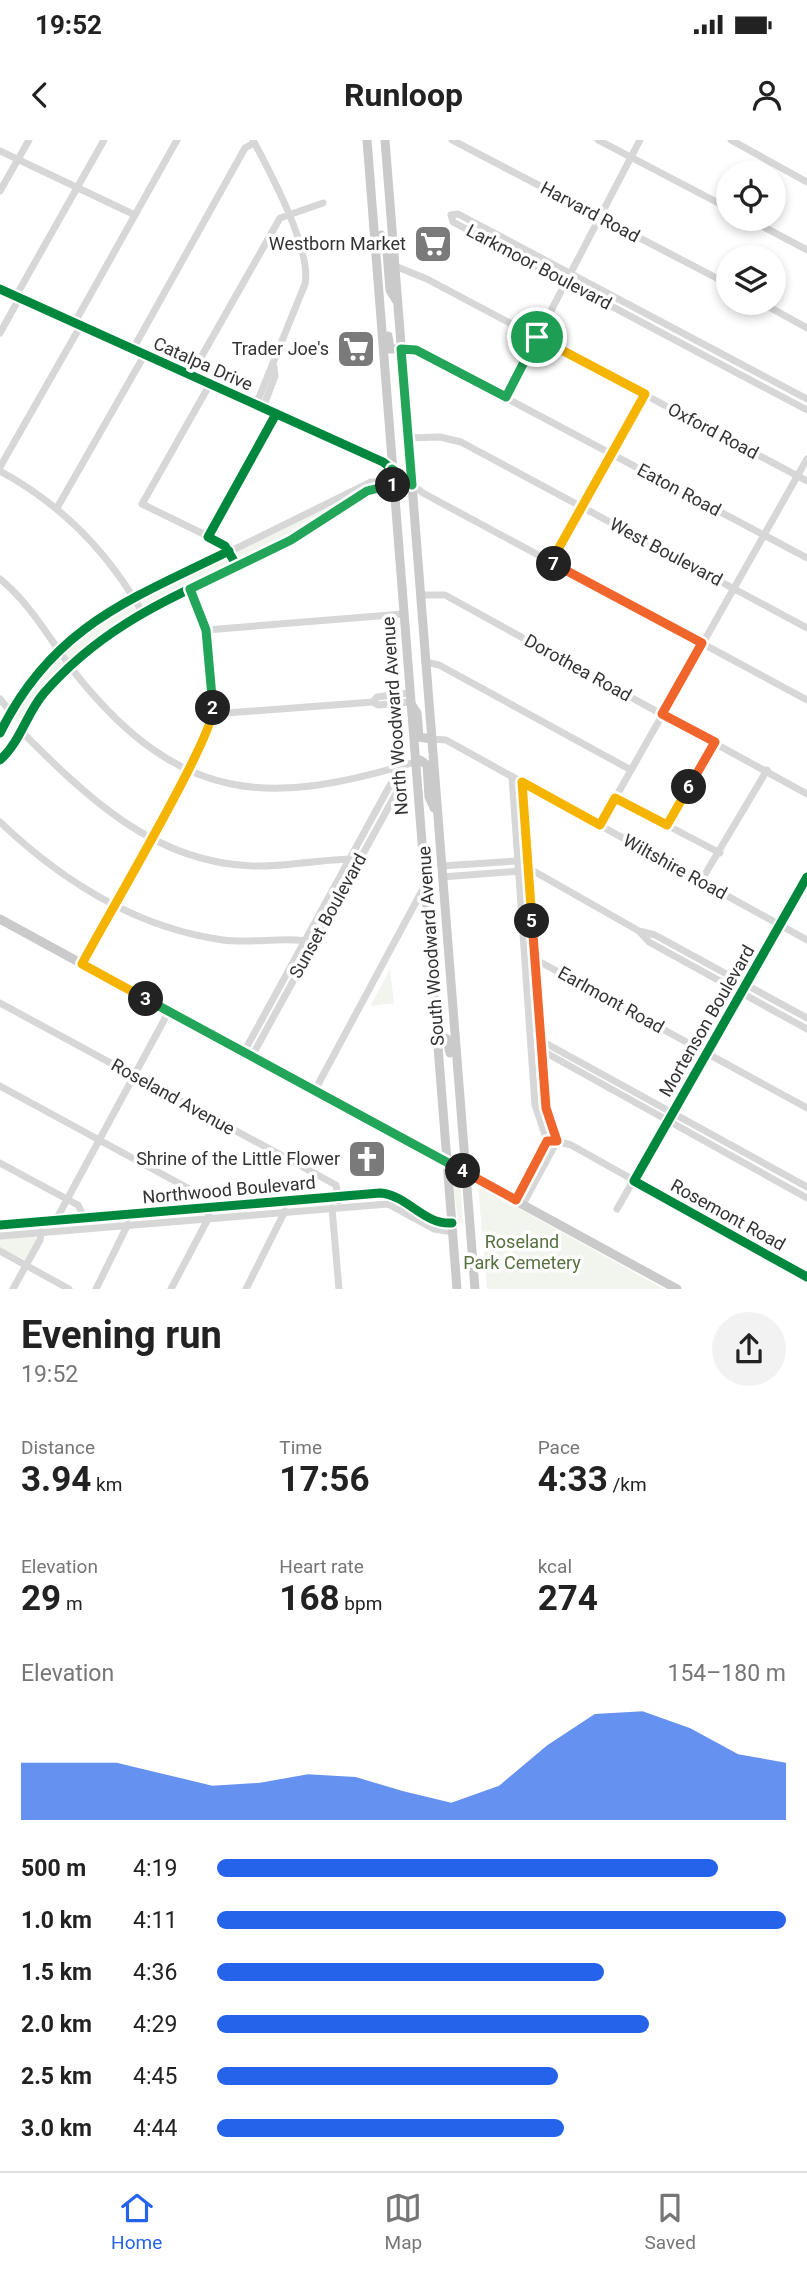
<!DOCTYPE html>
<meta charset="utf-8">
<style>
body{margin:0;font-family:Roboto,sans-serif;background:#f2f2f2;color:#222;height:100vh;display:flex;flex-direction:column;font-size:26px;white-space:nowrap}
*{box-sizing:border-box;margin:0}
p{font-size:23px;color:#767676}
.icon{flex:none;width:38px;height:38px;fill:none;stroke:currentColor;stroke-width:2;stroke-linecap:round;stroke-linejoin:round}
.map{position:relative;height:1149px;overflow:hidden}
.drawer{display:flex;flex-direction:column;background:#fff;flex:1}
.drawer>*{flex:none}
.buttons{position:absolute;left:716px;top:21px;display:grid;gap:14px}
.buttons a{display:grid;place-items:center;width:70px;height:70px;border-radius:50%;background:#fff;box-shadow:0 4px 10px #0003;font-size:35px}
.pin{position:absolute;display:grid;place-items:center;width:60px;height:60px;color:#fff;margin:-30px;border:4px solid #fff;border-radius:50%;box-shadow:0 2px 7px #0007}
.km{position:absolute;width:35px;height:35px;margin:-18px;border-radius:50%;background:#222;color:#fff;font-size:19px;line-height:35px;text-align:center}
.round{display:grid;place-items:center;flex:none;width:74px;height:74px;border-radius:37px;background:#f2f2f2}
.overview{display:flex;align-items:center;justify-content:space-between;height:119px;padding:0 21px}
h1{font-size:38px;font-weight:700;line-height:52px}
.stats{display:grid;grid-template-columns:repeat(3,1fr);gap:10px;height:119px;padding:7px 21px}
.stats div{display:grid;align-content:center}
.stats b{font-size:35px;font-weight:700}
.stats small{font-size:19px;font-weight:400}
.stats p{font-size:19px}
.chart{height:196px;padding:14px 21px}
.chart p{display:flex;justify-content:space-between}
.chart svg{width:100%;height:126px;margin-top:7px;fill:#2563eb;opacity:.7}
ul{padding:0 21px;list-style:none;font-size:23px}
li{display:grid;grid-template-columns:112px 84px 1fr;align-items:center;height:52px}
li i{height:18px;border-radius:9px;background:#2563eb}
.status{display:flex;justify-content:space-between;align-items:center;height:49px;padding:0 35px;background:#fff;direction:ltr}
.status svg{height:19px;fill:currentColor}
header{display:flex;justify-content:space-between;align-items:center;height:91px;padding:0 21px;background:#fff;font-size:32px;font-weight:700}
.menu{display:flex;justify-content:space-around;align-items:center;height:98px;border-top:2px solid #e0e0e0;background:#fff;font-size:19px;color:#767676}
.menu a{display:grid;justify-items:center;gap:4px}
.menu .active{color:#2563eb}
.map>svg:first-child{display:block}
.green{fill:#f1f5ed}
.lines{fill:none;stroke-linecap:round;stroke-linejoin:round}
.minor{stroke:#d7d7d7;stroke-width:7}
.major{stroke:#cacaca;stroke-width:9}
.cycleway-casing{stroke:#fff;stroke-width:13}
.cycleway{stroke:#00873e;stroke-width:9}
.split-1-casing{stroke:#fff;stroke-width:14}
.split-2-casing{stroke:#fff;stroke-width:14}
.split-3-casing{stroke:#fff;stroke-width:14}
.split-4-casing{stroke:#fff;stroke-width:14}
.split-5-casing{stroke:#fff;stroke-width:14}
.split-6-casing{stroke:#fff;stroke-width:14}
.split-7-casing{stroke:#fff;stroke-width:14}
.split-8-casing{stroke:#fff;stroke-width:14}
.split-1{stroke:#22a559;stroke-width:9}
.split-2{stroke:#22a559;stroke-width:9}
.split-3{stroke:#f5b400;stroke-width:9}
.split-4{stroke:#22a559;stroke-width:9}
.split-5{stroke:#f0652b;stroke-width:9}
.split-6{stroke:#f5b400;stroke-width:9}
.split-7{stroke:#f0652b;stroke-width:9}
.split-8{stroke:#f5b400;stroke-width:9}
.labels{text-anchor:middle;stroke-width:7;stroke-linejoin:round;paint-order:stroke}
.street-label{font-size:18px;fill:#333;stroke:#fff}
.poi-label{font-size:18px;fill:#333;stroke:#fff;text-anchor:end}
.park-label{font-size:18px;fill:#56703f;stroke:#fff}
</style>
<div class="status"><b>19:52</b><svg viewBox="0 0 49 12"><path d="M0 12V9h3v3zM5 12V6h3v6zM10 12V3h3v9zM15 12V0h3v12zM26 1h20v11H26zM47 4h2v5h-2z"/></svg></div>
<header><svg class="icon" aria-label="back" viewBox="0 0 24 24"><path d="M15 5l-7 7 7 7"/></svg>Runloop<svg class="icon" aria-label="person" viewBox="0 0 24 24"><circle cx="12" cy="8" r="4"/><path d="M4 21q1-7 8-7t8 7"/></svg></header>
<div class="map">
<svg width="807" height="1149" viewBox="0 0 807 1149">
<rect width="100%" height="100%" fill="#fff"/>
<g class="green">
<path d="M328,366L330,371L242,421H238L234,412Z"/>
<path d="M223,416L227,417L230,427L145,469L138,462V458Z"/>
<path d="M131,461L137,473L71,522L62,513L63,507L96,481Z"/>
<path d="M56,516L67,527L21,583L13,579L17,565Z"/>
<path d="M390,829L394,863L371,866V865Z"/>
<path d="M452,1032L460,1035L463,1084L458,1082Z"/>
<path d="M478,1046L664,1149H487Z"/>
<path d="M35,1095L36,1101L26,1120L0,1108V1098Z"/>
</g>
<g class="lines">
<g class="minor">
<path d="M253,0C270,32 312,110 305,144L256,265"/>
<path d="M452,0L728,144"/>
<path d="M598,0L728,68"/>
<path d="M731,0L807,42"/>
<path d="M0,11L135,75"/>
<path d="M0,51L29,0"/>
<path d="M749,79L807,110"/>
<path d="M395,126L427,139L807,341"/>
<path d="M0,149L383,322L423,353L807,560"/>
<path d="M16,156L104,0"/>
<path d="M762,163L807,188"/>
<path d="M75,182L177,0"/>
<path d="M0,193L20,157"/>
<path d="M133,209L245,8L254,3"/>
<path d="M401,209L416,210L807,418"/>
<path d="M191,235L280,78L323,63"/>
<path d="M210,244L142,364L222,403L237,426"/>
<path d="M506,257L640,0"/>
<path d="M807,259L458,74L451,75L453,82L807,270"/>
<path d="M263,268L275,236L274,227"/>
<path d="M408,298L440,297L461,302L807,488"/>
<path d="M0,327L81,185"/>
<path d="M0,331C61,364 108,412 142,472"/>
<path d="M57,368L145,214"/>
<path d="M208,397L276,274"/>
<path d="M551,422L645,254"/>
<path d="M0,439C34,467 52,504 79,538C181,663 268,667 415,622"/>
<path d="M420,455H445L807,654"/>
<path d="M206,490L403,474"/>
<path d="M425,522L439,525L631,630"/>
<path d="M0,559L11,572"/>
<path d="M373,562L377,557L409,553"/>
<path d="M213,574L373,562L378,565L410,562"/>
<path d="M22,592C87,657 154,723 253,726C289,727 325,718 360,719"/>
<path d="M0,593C24,545 58,504 103,474L371,342L393,341"/>
<path d="M431,599L446,600L807,800"/>
<path d="M0,620L18,600L26,580L44,554L92,506L118,486L291,400L367,351L381,349L394,352"/>
<path d="M512,637L535,965L547,1001L516,1060"/>
<path d="M522,642L546,968L557,1001L523,1064"/>
<path d="M615,658L720,713"/>
<path d="M0,682C62,741 137,788 223,800C253,804 284,796 313,802"/>
<path d="M600,685L807,319"/>
<path d="M667,685L715,602"/>
<path d="M441,726L516,721L639,791L655,795L807,878"/>
<path d="M442,737L520,731"/>
<path d="M701,741L767,630"/>
<path d="M640,792L649,802L807,889"/>
<path d="M531,817L807,968"/>
<path d="M82,824L211,582L206,490L190,449"/>
<path d="M0,863L336,1045L339,1061"/>
<path d="M538,899L807,1047"/>
<path d="M541,910L807,1058"/>
<path d="M244,912L395,636"/>
<path d="M252,916L398,650L394,628"/>
<path d="M0,946L206,1058L209,1077L171,1149"/>
<path d="M315,950L424,747"/>
<path d="M556,1001L571,1005L807,1137"/>
<path d="M0,1023L78,1065L84,1077"/>
<path d="M332,1068L339,1149"/>
<path d="M617,1069L807,737"/>
<path d="M56,1080L169,871"/>
<path d="M0,1085L380,1053C408,1055 423,1085 452,1083"/>
<path d="M0,1096L388,1064L434,1089L453,1092"/>
<path d="M0,1111L69,1149"/>
<path d="M13,1149L40,1100L41,1092"/>
<path d="M96,1149L128,1084"/>
<path d="M246,1149L285,1071"/>
</g>
<g class="major">
<path d="M367,0L457,1149"/>
<path d="M385,0L475,1149"/>
<path d="M375,99L381,95L386,99L390,150L396,160"/>
<path d="M388,196L390,209H401"/>
<path d="M411,564L417,573L419,597L431,599"/>
<path d="M415,622L420,620L427,625L429,657L434,668"/>
<path d="M0,779L677,1149"/>
<path d="M436,901L442,897L447,899L450,913"/>
</g>
<defs>
<g id="cycleway">
<path d="M0,149L383,322L392,329"/>
<path d="M0,593C52,487 129,460 229,411"/>
<path d="M0,620C21,601 26,574 44,553C101,488 161,463 237,426L225,406L208,397L276,274"/>
<path d="M807,737L634,1041L807,1137"/>
<path d="M0,1085L380,1053C408,1055 423,1085 452,1083"/>
</g>
</defs>
<use href="#cycleway" class="cycleway-casing"/>
<use href="#cycleway" class="cycleway"/>
</g>
<g class="lines">
<defs>
<path id="split-1" d="M393,345L392,329L412,345L401,209L416,210L506,257L537,197"/>
<path id="split-2" d="M213,568L206,490L190,449L291,400L367,351L379,348L394,352L393,345"/>
<path id="split-3" d="M146,859L82,824C102,785 215,596 213,568"/>
<path id="split-4" d="M146,859L463,1031"/>
<path id="split-5" d="M463,1031L516,1060L547,1001H557L546,968L532,781"/>
<path id="split-6" d="M532,781L522,642L600,685L615,658L667,685L689,647"/>
<path id="split-7" d="M554,424L702,503L662,574L715,602L689,647"/>
<path id="split-8" d="M537,197L645,254L551,422L554,424"/>
</defs>
<use href="#split-1" class="split-1-casing"/>
<use href="#split-2" class="split-2-casing"/>
<use href="#split-3" class="split-3-casing"/>
<use href="#split-4" class="split-4-casing"/>
<use href="#split-5" class="split-5-casing"/>
<use href="#split-6" class="split-6-casing"/>
<use href="#split-7" class="split-7-casing"/>
<use href="#split-8" class="split-8-casing"/>
<use href="#split-1" class="split-1"/>
<use href="#split-2" class="split-2"/>
<use href="#split-3" class="split-3"/>
<use href="#split-4" class="split-4"/>
<use href="#split-5" class="split-5"/>
<use href="#split-6" class="split-6"/>
<use href="#split-7" class="split-7"/>
<use href="#split-8" class="split-8"/>
</g>
<defs>
<symbol id="supermarket-square" viewBox="-11 -11 22 22"><rect x="-9" y="-9" width="18" height="18" rx="4" fill="#7a7a7a" stroke="#fff"/><path d="M-6-5.5h2.5l.6 2H6L4.5 2H-2.5L-4.4-4H-6ZM-1.5 3.2a1.3 1.3 0 1 0 .1 0ZM3 3.2a1.3 1.3 0 1 0 .1 0Z" fill="#fff"/></symbol>
<symbol id="church-square" viewBox="-11 -11 22 22"><rect x="-9" y="-9" width="18" height="18" rx="4" fill="#7a7a7a" stroke="#fff"/><path d="M-1.2-6h2.4v3.5h3.3v2.4h-3.3V6h-2.4V-.1h-3.3v-2.4h3.3Z" fill="#fff"/></symbol>
</defs>
<g fill-rule="evenodd">
<use href="#supermarket-square" x="411" y="82" width="44" height="44"/>
<use href="#supermarket-square" x="334" y="187" width="44" height="44"/>
<use href="#church-square" x="345" y="997" width="44" height="44"/>
</g>
<g class="labels">
<g class="street-label">
<text transform="translate(590 72) rotate(28)" y="6">Harvard Road</text>
<text transform="translate(539 127) rotate(28)" y="6">Larkmoor Boulevard</text>
<text transform="translate(203 224) rotate(24)" y="6">Catalpa Drive</text>
<text transform="translate(713 291) rotate(28)" y="6">Oxford Road</text>
<text transform="translate(679 350) rotate(28)" y="6">Eaton Road</text>
<text transform="translate(666 412) rotate(28)" y="6">West Boulevard</text>
<text transform="translate(578 528) rotate(29)" y="6">Dorothea Road</text>
<text transform="translate(395 576) rotate(-94)" y="6">North Woodward Avenue</text>
<text transform="translate(675 727) rotate(29)" y="6">Wiltshire Road</text>
<text transform="translate(328 776) rotate(-61)" y="6">Sunset Boulevard</text>
<text transform="translate(431 806) rotate(-94)" y="6">South Woodward Avenue</text>
<text transform="translate(611 860) rotate(29)" y="6">Earlmont Road</text>
<text transform="translate(707 881) rotate(-60)" y="6">Mortenson Boulevard</text>
<text transform="translate(173 957) rotate(29)" y="6">Roseland Avenue</text>
<text transform="translate(229 1050) rotate(-5)" y="6">Northwood Boulevard</text>
<text transform="translate(728 1075) rotate(29)" y="6">Rosemont Road</text>
</g>
<g class="poi-label">
<text x="406" y="110">Westborn Market</text>
<text x="329" y="215">Trader Joe's</text>
<text x="340" y="1025">Shrine of the Little Flower</text>
</g>
<g class="park-label">
<text x="522" y="1108">Roseland<tspan x="522" dy="21">Park Cemetery</tspan></text>
</g>
</g>
</svg>
<div class="buttons">
<a><svg class="icon" aria-label="locate" viewBox="0 0 24 24"><circle cx="12" cy="12" r="6"/><path d="M12 2v4M12 18v4M2 12h4M18 12h4"/></svg></a>
<a><svg class="icon" aria-label="layers" viewBox="0 0 24 24"><path d="M12 4l9 5-9 5-9-5zM3 14l9 5 9-5"/></svg></a>
</div>
<div class="pin" style="left:537px;top:197px;background:#1e9e55"><svg class="icon" aria-label="arrive" viewBox="0 0 24 24"><path d="M6 21V4h12l-3 4 3 4H6"/></svg></div>
<b class="km" style="left:393px;top:345px">1</b>
<b class="km" style="left:213px;top:568px">2</b>
<b class="km" style="left:146px;top:859px">3</b>
<b class="km" style="left:463px;top:1031px">4</b>
<b class="km" style="left:532px;top:781px">5</b>
<b class="km" style="left:689px;top:647px">6</b>
<b class="km" style="left:554px;top:424px">7</b>
</div>
<section class="drawer">
<div class="overview"><div><h1>Evening run</h1><p>19:52</p></div><a class="round"><svg class="icon" aria-label="share" viewBox="0 0 24 24"><path d="M12 15V3M7 8l5-5 5 5M5 13v7h14v-7"/></svg></a></div>
<div class="stats">
<div><p>Distance</p><b>3.94<small> km</small></b></div>
<div><p>Time</p><b>17:56</b></div>
<div><p>Pace</p><b>4:33<small> /km</small></b></div>
</div>
<div class="stats">
<div><p>Elevation</p><b>29<small> m</small></b></div>
<div><p>Heart rate</p><b>168<small> bpm</small></b></div>
<div><p>kcal</p><b>274</b></div>
</div>
<div class="chart"><p><span>Elevation</span>154–180 m</p>
<svg viewBox="0 0 160 44" preserveAspectRatio="none"><path d="M0 44V24L10 24L20 24L30 28L40 32L50 31L60 28L70 29L80 34L90 38L100 32L110 18L120 7L130 6L140 12L150 21L160 24V44z"/></svg>
</div>
<ul>
<li><b>500 m</b>4:19<i style="width:88%"></i></li>
<li><b>1.0 km</b>4:11<i style="width:100%"></i></li>
<li><b>1.5 km</b>4:36<i style="width:68%"></i></li>
<li><b>2.0 km</b>4:29<i style="width:76%"></i></li>
<li><b>2.5 km</b>4:45<i style="width:60%"></i></li>
<li><b>3.0 km</b>4:44<i style="width:61%"></i></li>
</ul>
</section>
<nav class="menu">
<a class="active"><svg class="icon" aria-label="home" viewBox="0 0 24 24"><path d="M3 11l9-7 9 7M6 9v11h12V9"/></svg>Home</a>
<a><svg class="icon" aria-label="map" viewBox="0 0 24 24"><path d="M3 6l6-2 6 2 6-2v14l-6 2-6-2-6 2zM9 4v14M15 6v14"/></svg>Map</a>
<a><svg class="icon" aria-label="saved" viewBox="0 0 24 24"><path d="M7 4h10v16l-5-4-5 4z"/></svg>Saved</a>
</nav>
